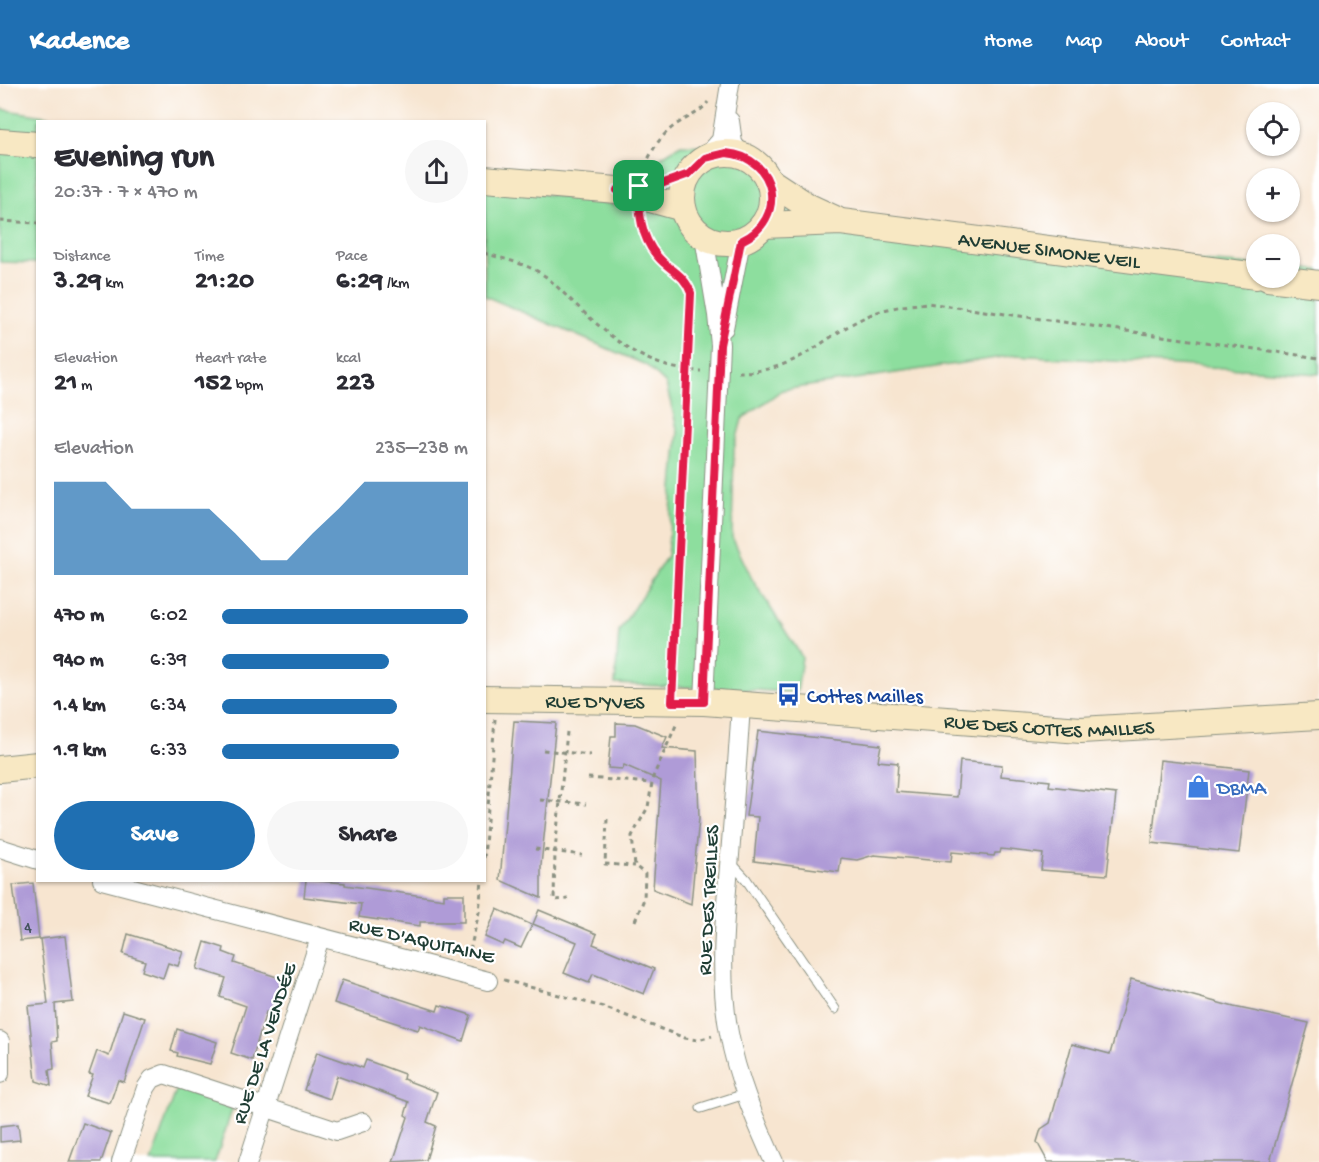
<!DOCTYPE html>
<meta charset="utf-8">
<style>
body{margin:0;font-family:"Gochi Hand",sans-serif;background:#f7f7f7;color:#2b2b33;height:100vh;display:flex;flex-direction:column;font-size:22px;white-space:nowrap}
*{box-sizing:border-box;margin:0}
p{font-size:20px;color:#7c7c81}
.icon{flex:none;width:33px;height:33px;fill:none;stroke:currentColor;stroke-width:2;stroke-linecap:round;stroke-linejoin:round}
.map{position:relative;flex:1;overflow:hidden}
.drawer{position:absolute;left:36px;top:36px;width:450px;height:762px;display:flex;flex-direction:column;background:#fff;border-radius:0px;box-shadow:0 2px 4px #0004}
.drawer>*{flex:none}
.controls{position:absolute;left:1246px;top:18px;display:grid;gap:12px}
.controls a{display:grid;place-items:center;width:54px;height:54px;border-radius:50%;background:#fff;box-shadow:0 2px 4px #0004;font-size:30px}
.pin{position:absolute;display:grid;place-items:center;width:51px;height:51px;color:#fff;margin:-26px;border-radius:12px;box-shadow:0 3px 9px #0006}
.round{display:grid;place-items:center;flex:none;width:63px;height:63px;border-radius:32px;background:#f7f7f7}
.summary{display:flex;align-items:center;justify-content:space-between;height:102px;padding:0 18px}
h1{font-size:33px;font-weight:700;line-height:45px}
.figures{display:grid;grid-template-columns:repeat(3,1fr);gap:9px;height:102px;padding:6px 18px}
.figures div{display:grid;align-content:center}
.figures b{font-size:26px;font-weight:700}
.figures small{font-size:16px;font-weight:400}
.figures p{font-size:16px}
.chart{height:168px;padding:12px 18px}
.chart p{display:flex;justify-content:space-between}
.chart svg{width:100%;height:108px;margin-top:6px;fill:#1f6fb2;opacity:.7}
.primary-button{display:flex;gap:12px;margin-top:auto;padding:12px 18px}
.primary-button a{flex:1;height:69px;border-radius:36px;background:#1f6fb2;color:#fff;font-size:24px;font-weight:700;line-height:69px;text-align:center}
.primary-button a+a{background:#f7f7f7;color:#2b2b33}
ul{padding:0 18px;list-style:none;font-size:20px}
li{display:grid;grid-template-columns:96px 72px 1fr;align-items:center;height:45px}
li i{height:15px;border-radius:8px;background:#1f6fb2}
header{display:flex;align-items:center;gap:36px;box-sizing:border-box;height:84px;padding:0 30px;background:#1f6fb2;color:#fff}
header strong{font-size:28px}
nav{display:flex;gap:33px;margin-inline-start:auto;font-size:21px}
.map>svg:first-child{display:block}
.green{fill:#8dde9e;stroke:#568e69;stroke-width:1.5}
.building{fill:#af9bd7}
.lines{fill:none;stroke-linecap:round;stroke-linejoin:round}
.lane-casing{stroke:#8b9182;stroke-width:11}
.street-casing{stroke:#8b9182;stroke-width:20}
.secondary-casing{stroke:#8b9182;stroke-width:28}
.path{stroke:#8b9182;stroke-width:3;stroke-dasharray:4.5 4.5;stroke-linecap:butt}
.lane{stroke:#fff;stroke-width:9}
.street{stroke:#fff;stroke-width:18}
.secondary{stroke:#f8e8c3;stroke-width:26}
.route-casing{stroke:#fff;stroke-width:12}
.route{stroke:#e11d48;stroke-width:8}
.labels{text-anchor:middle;stroke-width:4.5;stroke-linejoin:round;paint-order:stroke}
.number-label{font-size:16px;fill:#43545d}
.street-label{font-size:20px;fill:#1f3d34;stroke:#fff}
.transit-label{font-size:20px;fill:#164399;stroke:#fff;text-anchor:start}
.shop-label{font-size:20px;fill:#366cbe;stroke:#fff;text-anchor:start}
</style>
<header>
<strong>Kadence</strong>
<nav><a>Home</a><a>Map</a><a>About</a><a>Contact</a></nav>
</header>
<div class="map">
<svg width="1319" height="1078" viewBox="0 0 1319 1078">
<rect width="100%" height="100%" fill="#fff"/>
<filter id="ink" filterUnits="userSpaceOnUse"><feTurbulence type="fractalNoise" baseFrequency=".0167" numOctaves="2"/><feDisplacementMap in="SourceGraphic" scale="12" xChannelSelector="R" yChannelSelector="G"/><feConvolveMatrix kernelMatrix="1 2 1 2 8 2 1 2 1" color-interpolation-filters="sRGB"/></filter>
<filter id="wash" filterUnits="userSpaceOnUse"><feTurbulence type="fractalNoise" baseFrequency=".008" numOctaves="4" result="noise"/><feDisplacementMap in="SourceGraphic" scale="24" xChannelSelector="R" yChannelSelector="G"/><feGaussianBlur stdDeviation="1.35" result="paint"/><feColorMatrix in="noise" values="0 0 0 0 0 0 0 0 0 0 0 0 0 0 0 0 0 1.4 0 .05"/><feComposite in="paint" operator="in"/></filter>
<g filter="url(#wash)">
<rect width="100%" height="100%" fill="#f7e5d0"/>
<g class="green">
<path d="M0,25L75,37L38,38L37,179L0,178Z"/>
<path d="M681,61L709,62L750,79L848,150L1319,186V290L1016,271L782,306L742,335L734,365L732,453L752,495L802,573L797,608L615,600L619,547L667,472L678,348L666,300L646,281L485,212L484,101L623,122C639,90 649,78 681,61Z"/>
<path d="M177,1004L233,1023L215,1078H151Z"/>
</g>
<g id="blocks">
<g class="building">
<path d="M514,637L556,639L541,781V814L500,796Z"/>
<path d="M616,639L635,640L667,653L662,664L697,667L699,734L691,820L653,805L661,697L624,681L622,685L608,684L611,652H616Z"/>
<path d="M758,647L881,661L878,677L898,679L896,708L957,713L960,677L1002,681L1001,692L1050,697L1049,702L1116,710L1107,791L1041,786L1043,770L1001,765L1000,769H995L994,772L952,768L951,778L874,771L857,776L841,774L839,788L754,777L758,733L746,732Z"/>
<path d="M1160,676L1249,686L1239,769L1152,759Z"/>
<path d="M306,796L345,799V801L444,815V810H464V838H420V842L359,833L361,820L304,813Z"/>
<path d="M33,799L39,855L20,857L13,801Z"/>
<path d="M497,825L532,841L521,864L505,857L503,861L485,853Z"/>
<path d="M539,826L597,850L593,860L654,885L644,910L593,890L589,899L564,889L577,858L533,840Z"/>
<path d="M128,850L183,867L178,882L168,879L163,894L142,887L145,877L123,870Z"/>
<path d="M65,852L73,918L55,920L57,957L52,958L54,985L49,986L51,1002L36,997L28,922L48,920L40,855Z"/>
<path d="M205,858L224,864L223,868L236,873L234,879L283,895L271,930L266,928L252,976L231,969L246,922L220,913L226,894L197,885Z"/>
<path d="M1131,895L1234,923L1309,939L1270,1078H1048L1037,1058L1041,1045L1050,1039L1072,960L1110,970Z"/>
<path d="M342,896L437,927L439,921L471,931L463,957L420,941L418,946L334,919Z"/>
<path d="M123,927L145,934L124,998L118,996L110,1019L85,1012L93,991L89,990L97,967L109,972Z"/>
<path d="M177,945L217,958L210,980L177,972L178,969L171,967Z"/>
<path d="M317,968L363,984L366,976L404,990L403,995L437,1008L427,1038L436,1042L426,1076L393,1078L408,1033L405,1031L409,1018L337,992L330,1015L304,1006Z"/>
<path d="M83,1039L111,1049L101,1078H69Z"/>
<path d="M18,1040L20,1056L0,1058V1042Z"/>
</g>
</g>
</g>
<g filter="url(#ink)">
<use href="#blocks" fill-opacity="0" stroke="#8b9182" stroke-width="1.5"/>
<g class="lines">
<defs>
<g id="lane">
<path d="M731,779L746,795L835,925"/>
<path d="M701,1024L745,1010"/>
</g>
<g id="street">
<path d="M730,37L733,59L742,72"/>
<path d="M705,74L721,56L730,0"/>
<path d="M704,153L717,231L720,261L704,618"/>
<path d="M724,244L741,157"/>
<path d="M741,621C738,671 734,721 730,771C725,829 718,891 729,949C737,994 755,1036 774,1078"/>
<path d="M0,764L38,776"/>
<path d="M102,796L488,897"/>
<path d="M0,957V990"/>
<path d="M121,1078L146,1004L152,995L164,990L337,1047L363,1038"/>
<path d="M248,1078L320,854"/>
</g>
<g id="secondary">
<path d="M0,58L38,61"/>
<circle cx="727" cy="114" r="45"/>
<path d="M484,95L617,106L683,124"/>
<path d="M768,96L809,123L835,135"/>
<path id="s1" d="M763,141L841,138L1257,192"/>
<path d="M1268,194L1319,200"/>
<path id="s2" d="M484,615L704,618L1081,646L1319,632"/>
<path d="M0,685L38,681"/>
</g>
</defs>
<use href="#lane" class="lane-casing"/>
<use href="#street" class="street-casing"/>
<use href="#secondary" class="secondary-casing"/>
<g class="path">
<path d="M642,91C649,70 659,52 677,40C689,32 699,30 708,18"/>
<path d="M640,136C650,178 681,179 691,209L673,595"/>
<path d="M0,137L38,139"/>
<path d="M484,169C504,175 528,180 545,192C554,199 563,209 572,217C610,253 645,286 701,287"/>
<path d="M738,288C802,288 820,252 872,230C890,223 909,221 927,219L1319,274"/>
<path d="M567,648L555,767L554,816L568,815"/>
<path d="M543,666L590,671"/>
<path d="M588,694L651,699"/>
<path d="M540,716L586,720"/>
<path d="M607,735L605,780L635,782"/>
<path d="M535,765L582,771"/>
<path d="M484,774L495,635"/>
<path d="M635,837L644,815L645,790L635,782L632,752L648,723L653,693L677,639"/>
<path d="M468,875L479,828L482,796"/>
<path d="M504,896L603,923L685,954L698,956L712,952"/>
</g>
<use href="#lane" class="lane"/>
<use href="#street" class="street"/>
<use href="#secondary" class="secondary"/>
</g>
</g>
<g class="lines" filter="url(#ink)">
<defs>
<path id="route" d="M726,69C778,73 788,136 741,157L720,261L704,618H672L691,209C686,194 676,189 664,179C644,161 639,138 639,111L617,106L664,99L689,90L705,74Z"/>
</defs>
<use href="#route" class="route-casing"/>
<use href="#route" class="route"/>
</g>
<defs>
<symbol id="bus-bare" viewBox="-9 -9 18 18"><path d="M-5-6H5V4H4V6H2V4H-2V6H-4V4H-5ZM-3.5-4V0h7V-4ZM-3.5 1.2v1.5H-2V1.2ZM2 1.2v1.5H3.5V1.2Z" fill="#1a4fb4" stroke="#fff" stroke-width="2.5" paint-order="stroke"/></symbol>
<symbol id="shop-bare" viewBox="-9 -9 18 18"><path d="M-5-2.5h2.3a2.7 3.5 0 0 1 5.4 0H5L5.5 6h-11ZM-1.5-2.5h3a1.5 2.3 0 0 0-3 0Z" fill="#3f7fe0" stroke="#fff" stroke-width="2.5" paint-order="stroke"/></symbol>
</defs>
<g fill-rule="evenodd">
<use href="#bus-bare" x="772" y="594" width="33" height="33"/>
<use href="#shop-bare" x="1182" y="686" width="33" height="33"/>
</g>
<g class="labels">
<g class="number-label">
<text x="28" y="848">4</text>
</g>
<g class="street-label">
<text dy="7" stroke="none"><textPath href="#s1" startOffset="288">AVENUE SIMONE VEIL</textPath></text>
<text dy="7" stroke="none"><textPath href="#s2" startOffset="111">RUE D'YVES</textPath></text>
<text dy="7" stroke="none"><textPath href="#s2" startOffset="566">RUE DES COTTES MAILLES</textPath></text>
<text transform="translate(707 816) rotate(-87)" y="7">RUE DES TREILLES</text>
<text transform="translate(422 855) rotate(13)" y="7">RUE D'AQUITAINE</text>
<text transform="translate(263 959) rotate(-72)" y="7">RUE DE LA VENDÉE</text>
</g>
<g class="transit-label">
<text x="807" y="618">Cottes Mailles</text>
</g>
<g class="shop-label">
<text x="1217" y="710">DBMA</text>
</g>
</g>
</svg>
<div class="controls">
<a><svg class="icon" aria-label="locate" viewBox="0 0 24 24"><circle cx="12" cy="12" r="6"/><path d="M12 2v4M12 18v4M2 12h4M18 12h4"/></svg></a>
<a>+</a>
<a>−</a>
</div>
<div class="pin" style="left:639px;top:102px;background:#1e9e55"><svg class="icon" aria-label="arrive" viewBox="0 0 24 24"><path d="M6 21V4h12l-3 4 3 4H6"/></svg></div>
<section class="drawer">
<div class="summary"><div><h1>Evening run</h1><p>20:37 · 7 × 470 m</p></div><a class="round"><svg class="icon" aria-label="share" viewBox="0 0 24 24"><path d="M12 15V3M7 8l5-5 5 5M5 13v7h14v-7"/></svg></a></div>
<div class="figures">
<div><p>Distance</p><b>3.29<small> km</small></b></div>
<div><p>Time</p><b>21:20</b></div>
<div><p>Pace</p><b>6:29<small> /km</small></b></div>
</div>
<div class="figures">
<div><p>Elevation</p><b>21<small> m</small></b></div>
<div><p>Heart rate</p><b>152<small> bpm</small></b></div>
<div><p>kcal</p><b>223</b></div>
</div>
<div class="chart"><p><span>Elevation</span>235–238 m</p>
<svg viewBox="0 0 160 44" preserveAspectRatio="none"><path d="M0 44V6L10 6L20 6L30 17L40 17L50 17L60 17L70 27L80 38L90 38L100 27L110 17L120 6L130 6L140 6L150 6L160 6V44z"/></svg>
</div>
<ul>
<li><b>470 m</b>6:02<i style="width:100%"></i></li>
<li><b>940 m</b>6:39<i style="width:68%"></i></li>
<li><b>1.4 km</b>6:34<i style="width:71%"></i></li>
<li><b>1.9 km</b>6:33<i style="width:72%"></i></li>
</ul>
<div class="primary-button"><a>Save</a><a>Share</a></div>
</section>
</div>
